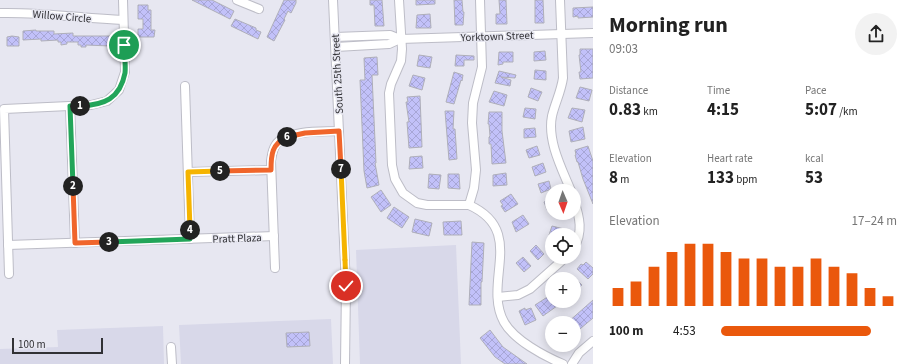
<!DOCTYPE html>
<meta charset="utf-8">
<style>
body{margin:0;font-family:"Source Sans 3",sans-serif;background:#f2f2f2;color:#222;height:100vh;display:flex;flex-direction:column;font-size:15px;white-space:nowrap}
*{box-sizing:border-box;margin:0}
p{font-size:13px;color:#767676}
.icon{flex:none;width:22px;height:22px;fill:none;stroke:currentColor;stroke-width:2;stroke-linecap:round;stroke-linejoin:round}
.map{position:relative;flex:1;overflow:hidden}
.details{display:flex;flex-direction:column;background:#fff;width:320px}
.details>*{flex:none}
.needle{width:26px;rotate:178deg}
.buttons{position:absolute;left:545px;top:184px;display:grid;gap:8px}
.buttons a{display:grid;place-items:center;width:36px;height:36px;border-radius:50%;background:#fff;box-shadow:0 2px 10px #0003;font-size:20px}
.scale{position:absolute;left:12px;bottom:10px;width:91px;box-sizing:border-box;padding-left:4px;border:2px solid #313135;border-top:0;font-size:11px;line-height:14px;white-space:nowrap;color:#313135;-webkit-text-stroke:3px #e7e7f1;paint-order:stroke}
.pin{position:absolute;display:grid;place-items:center;width:34px;height:34px;color:#fff;margin:-17px;border:2px solid #fff;border-radius:50%;box-shadow:0 1px 4px #0007}
.km{position:absolute;width:20px;height:20px;margin:-10px;border-radius:50%;background:#222;color:#fff;font-size:11px;line-height:20px;text-align:center}
.round{display:grid;place-items:center;flex:none;width:42px;height:42px;border-radius:21px;background:#f2f2f2}
.overview{display:flex;align-items:center;justify-content:space-between;height:68px;padding:0 16px}
h1{font-size:22px;font-weight:700;line-height:30px}
.stats{display:grid;grid-template-columns:repeat(3,1fr);gap:6px;height:68px;padding:4px 16px}
.stats div{display:grid;align-content:center}
.stats b{font-size:17px;font-weight:700}
.stats small{font-size:11px;font-weight:400}
.stats p{font-size:11px}
.chart{height:112px;padding:8px 16px}
.chart p{display:flex;justify-content:space-between}
.chart svg{width:100%;height:72px;margin-top:4px;stroke:#ea580c;stroke-width:6}
ul{padding:0 16px;list-style:none;font-size:13px}
li{display:grid;grid-template-columns:64px 48px 1fr;align-items:center;height:30px}
li i{height:10px;border-radius:5px;background:#ea580c}
main{display:flex;flex:1;min-height:0}
.map>svg:first-child{display:block}
.built{fill:#d8d8e9}
.building{fill:url(#building-cross-hatch);stroke:#afafb9}
.lines{fill:none;stroke-linecap:round;stroke-linejoin:round}
.minor-casing{stroke:#bdbdc7;stroke-width:10}
.minor{stroke:#fff;stroke-width:8}
.split-1-casing{stroke:#fff;stroke-width:8}
.split-2-casing{stroke:#fff;stroke-width:8}
.split-3-casing{stroke:#fff;stroke-width:8}
.split-4-casing{stroke:#fff;stroke-width:8}
.split-5-casing{stroke:#fff;stroke-width:8}
.split-6-casing{stroke:#fff;stroke-width:8}
.split-7-casing{stroke:#fff;stroke-width:8}
.split-8-casing{stroke:#fff;stroke-width:8}
.split-9-casing{stroke:#fff;stroke-width:8}
.split-1{stroke:#22a559;stroke-width:5}
.split-2{stroke:#22a559;stroke-width:5}
.split-3{stroke:#f0652b;stroke-width:5}
.split-4{stroke:#22a559;stroke-width:5}
.split-5{stroke:#f5b400;stroke-width:5}
.split-6{stroke:#f0652b;stroke-width:5}
.split-7{stroke:#f0652b;stroke-width:5}
.split-8{stroke:#f5b400;stroke-width:5}
.split-9{stroke:#f5b400;stroke-width:5}
.labels{text-anchor:middle;stroke-width:3;stroke-linejoin:round;paint-order:stroke}
.street-label{font-size:11px;fill:#313135;stroke:#e7e7f1}
</style>
<main>
<div class="map">
<svg width="593" height="364" viewBox="0 0 593 364">
<defs>
<pattern id="building-cross-hatch" width="8" height="8" patternUnits="userSpaceOnUse"><rect width="8" height="8" fill="#c2c1f9"/><path d="M0 0l8 8M0 8l8-8" fill="none" stroke="#a7a6d6"/></pattern>
</defs>
<rect width="100%" height="100%" fill="#e7e7f1"/>
<g class="built">
<path d="M456,245L461,364H360L356,250Z"/>
<path d="M331,319L333,364H181L179,325Z"/>
<path d="M163,326L164,364H0V349L58,347L57,330Z"/>
</g>
<g class="building">
<path d="M192,0H212L234,11L230,19Z"/>
<path d="M284,0H296V3L291,13L288,11L284,19L285,20L274,41L267,37Z"/>
<path d="M370,0H382L384,26H375L374,5H370Z"/>
<path d="M416,0H435V4L416,5Z"/>
<path d="M454,0H462L463,12H464L463,25H455Z"/>
<path d="M499,0H506L507,24H496V14H500Z"/>
<path d="M535,0H543L544,23H535Z"/>
<path d="M138,5H148V10H151V30H155L154,37H138V29H143V19H138Z"/>
<path d="M593,7V17L578,18V16L573,17V8Z"/>
<path d="M430,14L431,28H416L417,15Z"/>
<path d="M235,19L256,28V30L261,32L258,39L231,26Z"/>
<path d="M36,30V31H54V34L73,33V36H110V46L86,45V47H81V45H78V42H67V44L61,45V42H58V40L41,41V39L23,40V31Z"/>
<path d="M12,36L19,37V46H7V37Z"/>
<path d="M580,49H593V78L580,79L579,72H581L579,55H580Z"/>
<path d="M545,51L546,60L534,61V52Z"/>
<path d="M499,52H513V62H503V64L498,65Z"/>
<path d="M419,55L432,57L430,68L417,66Z"/>
<path d="M456,55L474,56V60H464V66H455Z"/>
<path d="M377,57L378,75H372L376,163H375L379,185L367,188L364,171L360,80H365L364,58Z"/>
<path d="M535,70L546,71V80L534,79Z"/>
<path d="M499,71L516,75L515,78L501,77L511,80L510,86L495,83Z"/>
<path d="M454,72L463,75L462,81L461,80L454,104L446,102Z"/>
<path d="M413,75L425,78L422,90L409,86Z"/>
<path d="M580,87L592,90L589,101L576,98Z"/>
<path d="M531,88L542,92L538,101L528,97Z"/>
<path d="M494,91L507,95L504,106L489,102Z"/>
<path d="M420,96L422,147L409,148L407,122H409L406,102H408L407,97Z"/>
<path d="M525,108L536,109L535,119L523,117Z"/>
<path d="M572,108L585,110L582,122L568,118Z"/>
<path d="M445,111H454L453,129H455L457,159L449,160Z"/>
<path d="M489,112H502V131L506,163L492,164L491,144H489V137L490,136L489,124H488Z"/>
<path d="M583,127L585,139L571,142L569,131Z"/>
<path d="M535,128L536,137L524,138V129Z"/>
<path d="M537,146L540,155L529,158L526,150Z"/>
<path d="M588,146L593,161V204L583,179L578,162H577L575,155H576L575,150Z"/>
<path d="M422,156L423,168L409,169L410,157Z"/>
<path d="M543,163L546,172L535,176L532,167Z"/>
<path d="M506,173L507,185L493,186V175Z"/>
<path d="M429,174L441,175L439,189L428,188Z"/>
<path d="M448,174H459L460,189L448,188Z"/>
<path d="M549,181L551,189L541,193L538,184Z"/>
<path d="M381,190L391,205L381,212L371,197Z"/>
<path d="M511,194L518,204L505,212L501,206L503,205L500,201Z"/>
<path d="M552,199V208L547,210L544,202Z"/>
<path d="M394,207L409,217L402,228L387,218Z"/>
<path d="M523,215L529,224L516,232L512,222Z"/>
<path d="M415,219L432,223L429,236L412,232Z"/>
<path d="M461,221L462,235H444L443,222Z"/>
<path d="M552,226L564,229L562,235H549Z"/>
<path d="M472,242L484,243L482,282H481V305H469Z"/>
<path d="M536,245L544,254L538,260L530,251Z"/>
<path d="M523,257L531,266L524,272L516,263Z"/>
<path d="M586,262L593,268V274L588,279L577,269L581,264L583,265Z"/>
<path d="M574,277L582,285L574,292Z"/>
<path d="M552,294V301H564L543,316L535,305Z"/>
<path d="M593,300V318L574,334V323H567Z"/>
<path d="M525,308V310L531,308L536,320L525,325L519,311Z"/>
<path d="M490,330L503,347L527,364H505L495,357L480,338Z"/>
<path d="M309,332L310,346L287,347L286,333Z"/>
</g>
<g class="lines">
<defs>
<g id="minor">
<path d="M237,0L259,9"/>
<path d="M333,0L346,286L345,364"/>
<path d="M399,0L402,49L401,61L391,84L389,93L392,165L395,179L403,193L417,203L427,205H469"/>
<path d="M480,0L482,67L473,103L472,123L476,170L474,188L469,205C527,231 482,282 504,322C514,340 544,356 563,364"/>
<path d="M560,0L563,78C561,92 555,103 552,116C547,141 562,169 571,191"/>
<path d="M0,13C42,12 81,18 123,20"/>
<path d="M335,37L390,35L400,39L593,33"/>
<path d="M336,47L389,44L400,39"/>
<path d="M185,86L190,239"/>
<path d="M70,106L75,243"/>
<path d="M188,172L271,170"/>
<path d="M574,200C580,218 583,232 574,248"/>
<path d="M8,245L274,236"/>
<path d="M275,268L271,161C272,154 273,146 279,141C293,130 323,132 339,131"/>
<path d="M9,274L4,109L91,105L107,101L119,90L125,72L123,0"/>
<path d="M498,297L518,295L530,289L566,257"/>
<path d="M171,347L172,364"/>
<path d="M572,364L579,353L593,341"/>
</g>
</defs>
<use href="#minor" class="minor-casing"/>
<use href="#minor" class="minor"/>
</g>
<g class="lines">
<defs>
<path id="split-1" d="M80,106C104,105 120,99 125,73C126,64 124,53 124,45"/>
<path id="split-2" d="M73,186L70,106H80"/>
<path id="split-3" d="M73,186L75,243L109,242"/>
<path id="split-4" d="M109,242L190,239V230"/>
<path id="split-5" d="M190,230L188,172L220,171"/>
<path id="split-6" d="M220,171L271,170C271,154 272,144 287,137"/>
<path id="split-7" d="M287,137L305,133L339,131L341,169"/>
<path id="split-8" d="M341,169L345,260"/>
<path id="split-9" d="M345,260L346,286"/>
</defs>
<use href="#split-1" class="split-1-casing"/>
<use href="#split-2" class="split-2-casing"/>
<use href="#split-3" class="split-3-casing"/>
<use href="#split-4" class="split-4-casing"/>
<use href="#split-5" class="split-5-casing"/>
<use href="#split-6" class="split-6-casing"/>
<use href="#split-7" class="split-7-casing"/>
<use href="#split-8" class="split-8-casing"/>
<use href="#split-9" class="split-9-casing"/>
<use href="#split-1" class="split-1"/>
<use href="#split-2" class="split-2"/>
<use href="#split-3" class="split-3"/>
<use href="#split-4" class="split-4"/>
<use href="#split-5" class="split-5"/>
<use href="#split-6" class="split-6"/>
<use href="#split-7" class="split-7"/>
<use href="#split-8" class="split-8"/>
<use href="#split-9" class="split-9"/>
</g>
<g class="labels">
<g class="street-label">
<text transform="translate(62 16) rotate(5)" y="4">Willow Circle</text>
<text transform="translate(497 36) rotate(-2)" y="4">Yorktown Street</text>
<text transform="translate(337 74) rotate(-93)" y="4">South 25th Street</text>
<text transform="translate(237 238) rotate(-2)" y="4">Pratt Plaza</text>
</g>
</g>
</svg>
<div class="buttons">
<a><svg class="needle" viewBox="-14 -14 28 28"><path d="M0-13l5 13h-10z" fill="#e53935"/><path d="M0 13l5-13h-10z" fill="#767676"/></svg></a>
<a><svg class="icon" aria-label="locate" viewBox="0 0 24 24"><circle cx="12" cy="12" r="6"/><path d="M12 2v4M12 18v4M2 12h4M18 12h4"/></svg></a>
<a>+</a>
<a>−</a>
</div>
<div class="scale">100 m</div>
<div class="pin" style="left:124px;top:45px;background:#1e9e55"><svg class="icon" aria-label="arrive" viewBox="0 0 24 24"><path d="M6 21V4h12l-3 4 3 4H6"/></svg></div>
<div class="pin" style="left:346px;top:286px;background:#d93025"><svg class="icon" aria-label="check" viewBox="0 0 24 24"><path d="M5 12l5 5 9-10"/></svg></div>
<b class="km" style="left:80px;top:106px">1</b>
<b class="km" style="left:73px;top:186px">2</b>
<b class="km" style="left:109px;top:242px">3</b>
<b class="km" style="left:190px;top:230px">4</b>
<b class="km" style="left:220px;top:171px">5</b>
<b class="km" style="left:287px;top:137px">6</b>
<b class="km" style="left:341px;top:169px">7</b>
</div>
<section class="details">
<div class="overview"><div><h1>Morning run</h1><p>09:03</p></div><a class="round"><svg class="icon" aria-label="share" viewBox="0 0 24 24"><path d="M12 15V3M7 8l5-5 5 5M5 13v7h14v-7"/></svg></a></div>
<div class="stats">
<div><p>Distance</p><b>0.83<small> km</small></b></div>
<div><p>Time</p><b>4:15</b></div>
<div><p>Pace</p><b>5:07<small> /km</small></b></div>
</div>
<div class="stats">
<div><p>Elevation</p><b>8<small> m</small></b></div>
<div><p>Heart rate</p><b>133<small> bpm</small></b></div>
<div><p>kcal</p><b>53</b></div>
</div>
<div class="chart"><p><span>Elevation</span>17–24 m</p>
<svg viewBox="0 0 160 44" preserveAspectRatio="none"><path d="M5 44V33M15 44V29M25 44V20M35 44V11M45 44V6M55 44V6M65 44V11M75 44V15M85 44V15M95 44V20M105 44V20M115 44V15M125 44V20M135 44V24M145 44V33M155 44V38"/></svg>
</div>
<ul>
<li><b>100 m</b>4:53<i style="width:85%"></i></li>
</ul>
</section>
</main>
